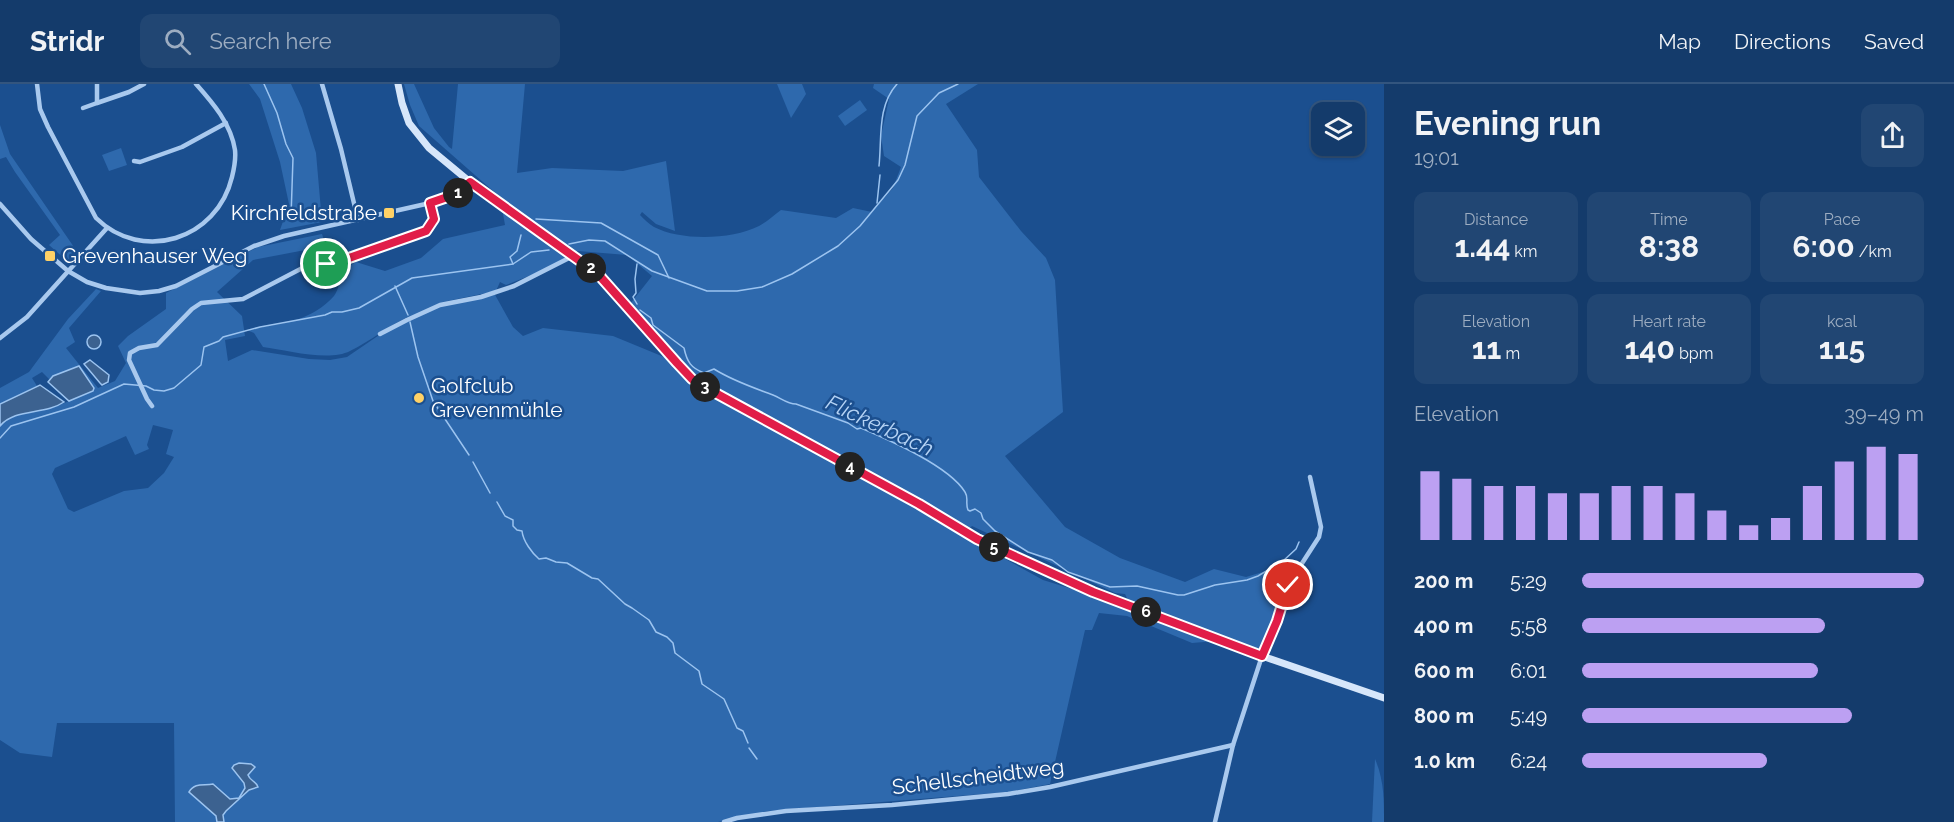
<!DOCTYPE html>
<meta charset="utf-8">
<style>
body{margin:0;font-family:Raleway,sans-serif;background:#214673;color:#f1f3f6;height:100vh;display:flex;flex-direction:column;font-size:22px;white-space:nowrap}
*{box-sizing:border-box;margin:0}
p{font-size:20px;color:#9dadc1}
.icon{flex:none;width:33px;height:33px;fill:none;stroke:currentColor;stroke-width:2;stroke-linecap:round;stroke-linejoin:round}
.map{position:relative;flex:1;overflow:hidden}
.side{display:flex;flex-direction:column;background:#143b6b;width:570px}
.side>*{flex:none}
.controls{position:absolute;left:1311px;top:18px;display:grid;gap:12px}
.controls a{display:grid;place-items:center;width:54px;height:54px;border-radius:12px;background:#143b6b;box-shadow:0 2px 4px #0004,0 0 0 2px #33557e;font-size:30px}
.pin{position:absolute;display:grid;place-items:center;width:51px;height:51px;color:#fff;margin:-26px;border:3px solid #fff;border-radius:50%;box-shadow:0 2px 6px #0007}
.km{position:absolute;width:30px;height:30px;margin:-15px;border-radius:50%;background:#222;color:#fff;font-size:16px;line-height:30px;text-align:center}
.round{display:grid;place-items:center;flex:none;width:63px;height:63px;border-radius:12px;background:#214673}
.overview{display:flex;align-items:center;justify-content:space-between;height:102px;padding:0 30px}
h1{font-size:33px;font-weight:700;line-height:45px}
.metrics{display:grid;grid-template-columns:repeat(3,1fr);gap:9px;height:102px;padding:6px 30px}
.metrics div{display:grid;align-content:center;border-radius:12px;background:#214673;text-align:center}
.metrics b{font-size:30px;font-weight:700}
.metrics small{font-size:16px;font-weight:400}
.metrics p{font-size:16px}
.chart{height:168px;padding:12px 30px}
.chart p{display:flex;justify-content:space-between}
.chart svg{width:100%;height:108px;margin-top:6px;stroke:#bca0f2;stroke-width:6}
ul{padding:0 30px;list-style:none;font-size:20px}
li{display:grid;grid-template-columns:96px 72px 1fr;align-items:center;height:45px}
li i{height:15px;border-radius:8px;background:#bca0f2}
header{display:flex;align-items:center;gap:36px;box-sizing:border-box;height:84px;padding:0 30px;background:#143b6b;border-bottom:2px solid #33557e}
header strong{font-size:28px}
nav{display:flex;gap:33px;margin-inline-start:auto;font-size:21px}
.search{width:420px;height:54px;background:#214673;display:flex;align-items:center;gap:15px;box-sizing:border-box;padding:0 21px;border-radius:12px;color:#9dadc1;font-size:22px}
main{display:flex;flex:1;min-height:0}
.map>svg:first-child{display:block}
.green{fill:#2e69ad;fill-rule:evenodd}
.water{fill:#3c6290;stroke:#9cc4f0;stroke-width:1.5}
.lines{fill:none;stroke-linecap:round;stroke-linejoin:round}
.stream{stroke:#9cc4f0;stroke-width:1.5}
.street{stroke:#a9c9ee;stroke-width:4.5}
.secondary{stroke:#d6e6fa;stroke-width:7}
.route-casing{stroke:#fff;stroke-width:12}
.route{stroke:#e11d48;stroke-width:8}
.poi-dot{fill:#ffd166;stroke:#1b4f8f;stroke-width:2}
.labels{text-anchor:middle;stroke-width:5;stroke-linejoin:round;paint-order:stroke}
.poi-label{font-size:21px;fill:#fff;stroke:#1b4f8f;text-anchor:start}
.street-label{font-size:21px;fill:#fff;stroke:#1b4f8f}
.water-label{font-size:22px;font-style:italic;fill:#b5d3f5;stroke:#1b4f8f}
</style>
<header>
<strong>Stridr</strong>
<div class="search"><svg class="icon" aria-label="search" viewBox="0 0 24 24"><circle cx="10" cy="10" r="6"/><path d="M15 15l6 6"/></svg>Search here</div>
<nav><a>Map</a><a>Directions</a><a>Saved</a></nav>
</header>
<main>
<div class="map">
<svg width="1384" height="738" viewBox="0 0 1384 738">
<rect width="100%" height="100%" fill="#1b4f8f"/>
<g class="green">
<path d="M249,0H291L302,24L316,69L322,138L280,146L289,120L280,78L260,15Z"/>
<path d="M404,0H414L434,44L449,63L452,65L458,0H525L517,89L552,84L623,87L666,77L675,147L656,140L642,128L640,131C644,135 649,140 654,143C681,157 731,156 759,142C767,138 774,131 781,126L836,134L853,124L872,128L893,104L901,83L884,72L881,52L889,15L873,4L874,0H978L946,20L977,66L979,93L1021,147L1046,174L1055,196L1063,328L1005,372L1065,443L1120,474L1185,498L1214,485L1246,493L1300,477L1285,499L1272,539L1262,564L1258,566L1128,516L1125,510L1115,509L972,442L962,451L1043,496L1127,522L1216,557L1192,559L1127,532L1099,529L1092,546H1085L1050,700L1008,708L768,727L718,738H175L174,639H57L52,673L20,669L0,656V342C11,329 29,330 44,326C61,321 77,314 93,307L94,304L77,285L53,292L50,296L42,288L32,294L37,302L0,320V304L29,288L68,235L96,205L101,207L69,244L75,258L66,264L98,304L115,297L126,279L118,262L128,252L166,225V209L258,163L322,150L326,162L253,176L217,208L242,232L245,252L225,256L228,277L252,266L309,275L330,276L347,273L388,245L410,232C389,241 371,257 350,267C329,278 286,266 263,263L254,249L247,246C279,240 311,238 334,212C339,205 341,193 344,185L356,178L385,187L421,174L443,155L505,141L500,113L419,42L410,21ZM578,167L627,171L652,192L630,220L679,277L664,273L613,252L543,244L523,252L513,243L494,209L438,219L496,207L500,198L506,201L539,188ZM153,341L173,346L166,370L174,373L164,389L148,404L124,407L74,428L68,425L52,390L55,384L126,352L135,371L149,365L147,361Z"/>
<path d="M777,0H802L806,10L791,34Z"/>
<path d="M860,16L867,26L845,42L838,32Z"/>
<path d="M0,41L10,70L78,169L72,175L66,176L49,161L60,151L15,88L6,73L0,75Z"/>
<path d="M121,64L127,81L109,87L102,71Z"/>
<path d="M1375,675C1384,696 1384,715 1384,738H1372Z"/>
</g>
<g class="water">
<circle cx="94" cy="258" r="7"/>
<path d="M90,276L109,291L108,298L102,301L100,299L84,280Z"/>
<path d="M79,282L94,304L93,307L69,317L48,298L53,292Z"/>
<path d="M40,301L64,318C45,331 15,324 0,342V320Z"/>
<path d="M239,679L251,680L255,683L248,691C250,697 256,697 258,703L249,706L226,727L223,731L224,738H217L216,732L189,708C195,698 204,702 213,700L230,715L239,714L245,704L244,699L232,684L234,681Z"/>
</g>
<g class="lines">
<g class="stream">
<path d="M264,0L277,29L286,60L293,74L291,133"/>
<path d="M879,82C882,54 877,22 897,0"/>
<path d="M877,119L880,91"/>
<path d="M536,135L601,139L658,171L669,194"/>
<path d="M569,160L589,156L605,157L652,187L707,207H737L762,203L792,190L838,162L860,142L898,96L905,81L917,32L939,9L958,0"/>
<path d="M513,180L510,173L517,167L521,151"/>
<path d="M395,202L408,231"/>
<path d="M637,220L633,213L636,209L635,195L637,180"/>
<path d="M640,226L651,234L653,241L684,264C687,278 691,284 704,289L714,285C733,297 752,303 773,311C781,314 787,320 796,320L848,339L857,345L861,344C889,356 949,382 965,408C969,414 965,419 968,426L970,427L975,425L981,429L983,435L995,447L1028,468L1052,476L1068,488L1110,503L1137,502L1178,511H1184L1215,501L1247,496L1258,492L1283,477L1296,465L1299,458"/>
<path d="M410,238L418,273L433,317L469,371"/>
<path d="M0,354L11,342L74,323L124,300L146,302L154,306L164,307L174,304L201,281L204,263L219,257L223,253L260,243L325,231L332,228H342L359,224L412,194L513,180L531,168L549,166"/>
<path d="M473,378L490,409"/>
<path d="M497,418L505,432L513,436V442L517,446L522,447C523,457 532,469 539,475L546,474L556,478L567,479L592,494L598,495L625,520L632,524L649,536L656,548L667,553L673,559L675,569L699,587L702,600L724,615L737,644L743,647L748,659"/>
<path d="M749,664L757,675"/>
</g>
<g class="street">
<path d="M37,0L40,25L48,43L96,134C142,179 217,156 232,93C234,85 236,75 235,66C231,40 213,19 196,0"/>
<path d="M97,0V19L129,8L144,0"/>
<path d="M322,0L341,65L358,136"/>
<path d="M83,24L97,19"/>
<path d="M134,77L140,78L182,63L226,39"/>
<path d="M0,120L31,155L68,187L87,198L106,204L140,209L159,207L176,202L254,162L284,152L439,117L456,110L470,98"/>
<path d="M380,250L407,236L440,221L481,213L514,202L573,172"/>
<path d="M0,254L27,233L107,144"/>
<path d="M152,322L147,315L129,276L130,269L139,264L157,261L192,225L201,219L243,215L312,179H334L426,147L434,135L430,119"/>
<path d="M724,738L737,734L786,727L892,721L1008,710L1050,703L1233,661"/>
<path d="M1215,738L1233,661L1262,572L1277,537L1282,516L1288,501L1319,453L1321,443L1310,393"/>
</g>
<path class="secondary" d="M398,0L402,19L409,39L429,64L470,98L598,190L677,279L692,295L710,306L919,420L977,455L1044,487L1093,508L1262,572L1384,614"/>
</g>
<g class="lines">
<defs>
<path id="route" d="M326,180L349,174L426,147L434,135L430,119L456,110L470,98L598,190L677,279L692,295L710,306L919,420L977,455L1093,508L1262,572L1277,537L1288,501"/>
</defs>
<use href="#route" class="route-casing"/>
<use href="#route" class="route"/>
</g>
<g class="poi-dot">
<rect x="383" y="123" width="12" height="12" rx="3"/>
<rect x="44" y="166" width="12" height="12" rx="3"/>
<circle cx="419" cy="314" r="6"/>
</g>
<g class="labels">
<g class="poi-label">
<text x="377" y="136" text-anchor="end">Kirchfeldstraße</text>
<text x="62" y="179">Grevenhauser Weg</text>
<text x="431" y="309">Golfclub<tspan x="431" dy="24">Grevenmühle</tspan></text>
</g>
<g class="street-label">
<text transform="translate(978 693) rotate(-7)" y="7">Schellscheidtweg</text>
</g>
<g class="water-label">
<text transform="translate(880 341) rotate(25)" y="8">Flickerbach</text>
</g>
</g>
</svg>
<div class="controls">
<a><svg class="icon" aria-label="layers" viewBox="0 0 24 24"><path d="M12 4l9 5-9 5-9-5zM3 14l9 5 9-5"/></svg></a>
</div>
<div class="pin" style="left:326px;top:180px;background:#1e9e55"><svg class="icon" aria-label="arrive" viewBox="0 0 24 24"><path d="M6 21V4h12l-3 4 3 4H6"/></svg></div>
<div class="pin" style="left:1288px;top:501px;background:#d93025"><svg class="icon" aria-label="check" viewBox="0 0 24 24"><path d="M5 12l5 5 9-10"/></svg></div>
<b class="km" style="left:458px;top:109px">1</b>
<b class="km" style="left:591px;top:184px">2</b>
<b class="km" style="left:705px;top:303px">3</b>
<b class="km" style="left:850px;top:383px">4</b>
<b class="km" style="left:994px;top:463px">5</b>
<b class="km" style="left:1146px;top:528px">6</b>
</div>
<section class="side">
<div class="overview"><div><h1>Evening run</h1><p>19:01</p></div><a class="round"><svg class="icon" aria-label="share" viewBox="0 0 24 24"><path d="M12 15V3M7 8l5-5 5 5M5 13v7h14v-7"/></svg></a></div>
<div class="metrics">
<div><p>Distance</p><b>1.44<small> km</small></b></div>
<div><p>Time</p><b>8:38</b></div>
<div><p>Pace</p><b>6:00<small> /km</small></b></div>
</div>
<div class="metrics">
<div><p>Elevation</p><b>11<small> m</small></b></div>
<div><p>Heart rate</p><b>140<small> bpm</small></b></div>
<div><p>kcal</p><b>115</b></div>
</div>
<div class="chart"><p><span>Elevation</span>39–49 m</p>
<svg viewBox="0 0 160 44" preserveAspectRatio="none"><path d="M5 44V16M15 44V19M25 44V22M35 44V22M45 44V25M55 44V25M65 44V22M75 44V22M85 44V25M95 44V32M105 44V38M115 44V35M125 44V22M135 44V12M145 44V6M155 44V9"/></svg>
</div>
<ul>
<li><b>200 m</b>5:29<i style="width:100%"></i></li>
<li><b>400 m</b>5:58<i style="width:71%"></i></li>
<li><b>600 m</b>6:01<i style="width:69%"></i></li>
<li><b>800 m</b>5:49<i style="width:79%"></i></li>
<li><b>1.0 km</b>6:24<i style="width:54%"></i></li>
</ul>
</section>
</main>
